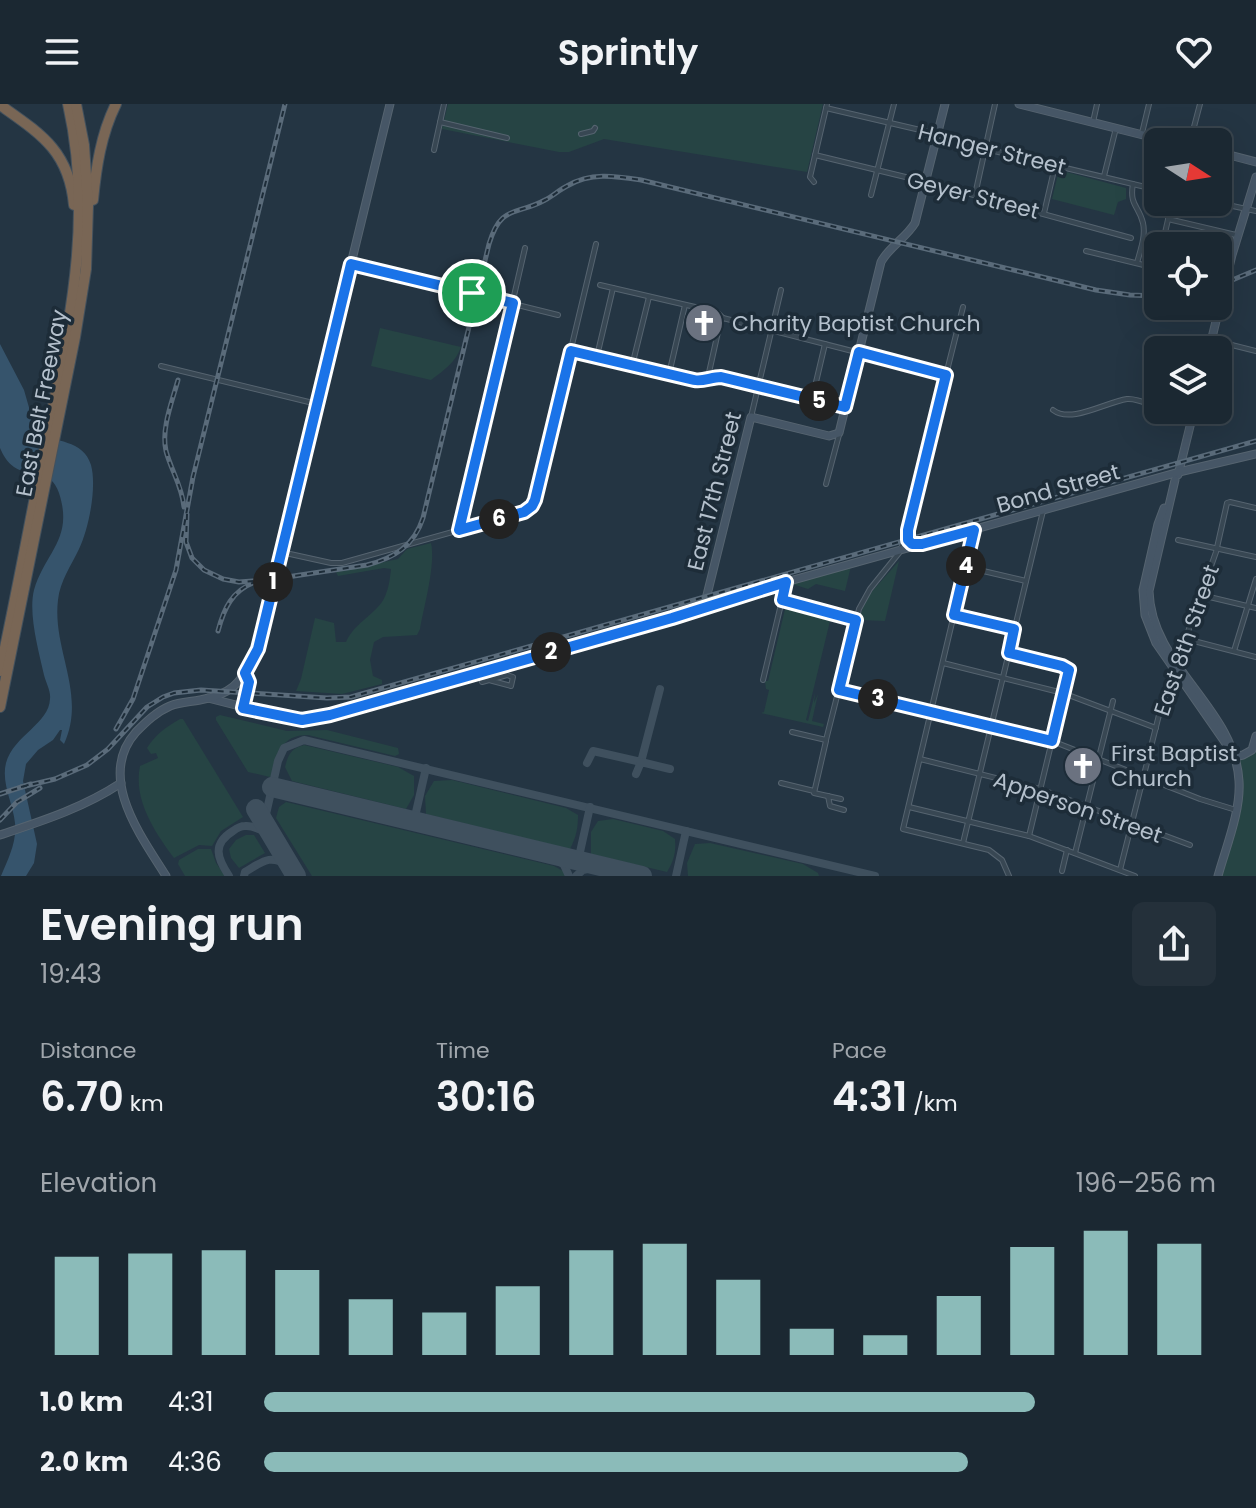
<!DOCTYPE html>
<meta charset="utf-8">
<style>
body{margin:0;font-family:Poppins,sans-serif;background:#24303a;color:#f1f3f6;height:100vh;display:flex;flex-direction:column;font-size:30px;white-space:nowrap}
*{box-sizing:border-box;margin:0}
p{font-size:26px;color:#a0a6ac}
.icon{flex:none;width:44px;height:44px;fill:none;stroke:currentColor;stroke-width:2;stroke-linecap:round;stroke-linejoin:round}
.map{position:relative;height:772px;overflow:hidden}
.sheet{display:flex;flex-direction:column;background:#1b2832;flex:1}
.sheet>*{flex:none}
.needle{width:52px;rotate:102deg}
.fabs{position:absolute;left:1144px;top:24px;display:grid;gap:16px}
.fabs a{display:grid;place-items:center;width:88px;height:88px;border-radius:12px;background:#1b2832;box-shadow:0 8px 32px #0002,0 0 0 2px #39444d;font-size:40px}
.pin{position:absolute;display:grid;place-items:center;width:68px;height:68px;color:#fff;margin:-34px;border:4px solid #fff;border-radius:50%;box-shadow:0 2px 8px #0007}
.km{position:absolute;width:40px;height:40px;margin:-20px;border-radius:50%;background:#222;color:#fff;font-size:22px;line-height:40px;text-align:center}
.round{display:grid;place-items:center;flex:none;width:84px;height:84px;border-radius:12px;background:#24303a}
.headline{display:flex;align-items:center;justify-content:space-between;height:136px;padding:0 40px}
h1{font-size:44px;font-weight:600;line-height:60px}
.figures{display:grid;grid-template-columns:repeat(3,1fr);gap:12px;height:136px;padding:8px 40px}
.figures div{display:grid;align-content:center}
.figures b{font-size:40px;font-weight:600}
.figures small{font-size:22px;font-weight:400}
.figures p{font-size:22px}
.chart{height:224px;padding:16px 40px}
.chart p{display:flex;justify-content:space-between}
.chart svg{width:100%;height:144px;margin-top:8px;stroke:#8bbbb9;stroke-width:6}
ul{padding:0 40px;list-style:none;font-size:26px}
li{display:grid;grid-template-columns:128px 96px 1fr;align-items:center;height:60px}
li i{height:20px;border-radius:10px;background:#8bbbb9}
header{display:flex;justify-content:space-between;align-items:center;height:104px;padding:0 40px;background:#1b2832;font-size:36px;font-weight:600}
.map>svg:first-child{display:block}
.green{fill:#264444}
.water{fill:#36546c}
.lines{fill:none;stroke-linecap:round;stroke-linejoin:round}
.taxiway{stroke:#3f505e;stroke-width:8}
.runway{stroke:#3f505e;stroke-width:20}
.street-casing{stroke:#566470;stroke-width:6}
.secondary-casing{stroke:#566470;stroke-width:9}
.highway-casing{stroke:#43515d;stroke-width:12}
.street{stroke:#384753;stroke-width:4}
.secondary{stroke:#465666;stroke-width:7}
.highway{stroke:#796655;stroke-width:10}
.rail-casing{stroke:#5a6b7a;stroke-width:5}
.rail{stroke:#1d2c38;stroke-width:2;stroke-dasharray:6;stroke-linecap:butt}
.route-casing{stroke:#fff;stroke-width:16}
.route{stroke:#1a73e8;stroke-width:10}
.labels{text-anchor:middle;stroke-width:7;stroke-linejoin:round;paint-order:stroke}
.street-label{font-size:22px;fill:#b5c1cd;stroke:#1d2c38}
.poi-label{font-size:22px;fill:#b5c1cd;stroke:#1d2c38;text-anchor:start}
</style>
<header><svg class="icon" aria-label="menu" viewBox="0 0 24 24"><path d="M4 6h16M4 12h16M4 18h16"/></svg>Sprintly<svg class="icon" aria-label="heart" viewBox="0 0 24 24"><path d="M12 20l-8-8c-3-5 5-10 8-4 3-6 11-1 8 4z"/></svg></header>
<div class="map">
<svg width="1256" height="772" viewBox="0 0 1256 772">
<rect width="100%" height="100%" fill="#243543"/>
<g class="green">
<path d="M448,0H823L807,68L604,35L569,48H559L442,25Z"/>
<path d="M1059,66L1126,84V95L1118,98L1114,111L1052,95Z"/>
<path d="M380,224L461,243C456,258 443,267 431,276L371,262Z"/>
<path d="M431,439C436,460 424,502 420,525L417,531L383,533L374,538L370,556L373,572L382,576V580L342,590L296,587L301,575L315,514L334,519L336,538H346C354,520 371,513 382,498C388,489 390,476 391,465L384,464L338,472L336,468L398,455L407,445Z"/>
<path d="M899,457L885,517L860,516H858L868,492Z"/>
<path d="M851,462L845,487L816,480L808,485L792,480L790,485L789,479Z"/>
<path d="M786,501L828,510L831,513L806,616L808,617L815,589L814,599L818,590L812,617L824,620L823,623L761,609L764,608L769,586L766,585L765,577H768Z"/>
<path d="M220,611L287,627L327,626L398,644L399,650L395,652L308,631C281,631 278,649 273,671L270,673L248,668L216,616V613Z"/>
<path d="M180,615H183L243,713L221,727L212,742L199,741L174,754C155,728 133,696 140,662L158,654L156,649L151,650L147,644C156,630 166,623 180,615Z"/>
<path d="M1256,632V772H1219L1239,686L1234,653L1252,646Z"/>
<path d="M304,641L398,663L414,672V691L406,705L292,677L285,663C288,651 291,644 304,641Z"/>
<path d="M452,676L566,704L578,711C578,725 576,733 570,745L426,710L425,692L434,677Z"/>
<path d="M286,698L554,762L563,767L565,772H312L276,714L279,703Z"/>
<path d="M613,715L663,727L675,735C676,749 674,756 667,768L591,750V728L598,717Z"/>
<path d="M246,731H254L265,749L239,764L231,754L229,745L236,736Z"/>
<path d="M710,739L803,760L818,769L819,772H688L687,759L695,740Z"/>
<path d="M198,745H211L216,759L225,772H185L178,760L179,756Z"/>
</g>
<path class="water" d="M0,240L24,286L36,328C55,339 83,335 91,361C97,383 89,424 79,445C71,462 60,477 58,496C52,546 87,590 64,640L60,636L62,626H60L53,636L38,646L26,660L23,677L37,740L34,759L26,772H1C8,755 17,738 15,719C13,699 1,679 6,659C14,631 49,620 50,595C51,587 46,579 44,571C39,548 28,510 34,486C45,448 74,435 59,389C50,363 32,375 14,363C7,358 3,351 0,344Z"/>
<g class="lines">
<g class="taxiway">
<path d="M587,659L593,647L641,658L660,585"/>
<path d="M636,670L641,658L670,665"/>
<path d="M414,717L426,664"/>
<path d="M264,719L278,657L284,644L304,636L875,772"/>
<path d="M552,751L564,761L569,772"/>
<path d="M578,757L590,703"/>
<path d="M229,772C217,754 212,740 233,727C237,724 240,722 245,722C254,721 263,727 271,731"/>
<path d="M244,772L245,768C265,756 268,751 290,761"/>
<path d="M576,772L583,766L600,762"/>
<path d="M676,772L686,727"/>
</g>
<g class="runway">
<path d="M272,683L642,772"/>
<path d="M256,705L296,772"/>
</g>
<defs>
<g id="street">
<path d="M826,4L980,40L990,46L1158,86"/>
<path d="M440,18L507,34"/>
<path d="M1093,18L1097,0"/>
<path d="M1142,29L1149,0"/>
<path d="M581,30L593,27L595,24"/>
<path d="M1190,38L1200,0"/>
<path d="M434,46L444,0"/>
<path d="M815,51L926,78L1131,134"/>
<path d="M1104,72L1116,24"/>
<path d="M814,78L810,73L827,0"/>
<path d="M1133,80C1129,101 1139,102 1143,119C1146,132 1140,147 1137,159"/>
<path d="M1152,85L1158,58"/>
<path d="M871,91L894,0"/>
<path d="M975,91L995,0"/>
<path d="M1214,98L1256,107"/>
<path d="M1044,109L1055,62"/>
<path d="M1168,115L1236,131"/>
<path d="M1162,142L1172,98"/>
<path d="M1086,147L1156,164L1158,157"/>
<path d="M351,160L558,211"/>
<path d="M600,181L708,206L718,209L723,214L946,271"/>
<path d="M1212,236L1256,247"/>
<path d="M572,248L694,276C703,277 711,272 721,273L845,303"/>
<path d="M597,252L613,184"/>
<path d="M161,262L317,300"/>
<path d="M632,262L649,193"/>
<path d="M669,270L685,201"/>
<path d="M708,273L720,219L723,214"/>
<path d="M812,295L825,240"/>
<path d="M1053,306C1071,320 1106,298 1127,295C1136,294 1149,300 1158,303"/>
<path d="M1173,306L1193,312"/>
<path d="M751,313L781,186"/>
<path d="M826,380L839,331"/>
<path d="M460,426L525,144"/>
<path d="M974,426L903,725L989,746L1002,756L1009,772"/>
<path d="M1178,436L1256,453"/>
<path d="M281,448L331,459H342L524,408L532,402L535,396L596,140"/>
<path d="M966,463L1026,477"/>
<path d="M1201,491L1256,504"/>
<path d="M782,495L786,478"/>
<path d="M955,511L1014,525"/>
<path d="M1186,535L1256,553"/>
<path d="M1234,547L1256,475"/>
<path d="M1009,549L1062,562L1069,566L1029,732"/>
<path d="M943,559L1063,589L1156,624"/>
<path d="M1177,559L1216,448L1227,399L1230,398L1256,404"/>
<path d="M480,568L482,578L507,571L513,573L511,582L489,576"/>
<path d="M763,576L782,496L856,516"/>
<path d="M839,586L1052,637L1200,695L1236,706"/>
<path d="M792,628L826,636L859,505L870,485L899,449L905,434L963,203"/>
<path d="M826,637L814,689L841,695"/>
<path d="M920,655L1040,685L1190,741"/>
<path d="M781,679L814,687"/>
<path d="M828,692L830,702L844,706"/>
<path d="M909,703L1029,732L1135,772"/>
<path d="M963,739L1043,407"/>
<path d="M1075,749L1113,597"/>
<path d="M1120,766L1161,603L1174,567"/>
<path d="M1062,767L1067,746"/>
</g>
<g id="secondary">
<path d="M1019,0L1171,38"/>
<path d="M1218,48L1256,58"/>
<path d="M1209,246L1232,151L1256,73"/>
<path d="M1178,371L1194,306"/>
<path d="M1175,376L1149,487C1151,562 1235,604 1239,677C1241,707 1226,743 1218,772"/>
<path d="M1164,404L1158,420L1143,486L1145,511L1156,539L1229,644"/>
<path d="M704,503L751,313L829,332L839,329L881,158C889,143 906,134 915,119L945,0"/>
<path d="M208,594L295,616H302L330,611L672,514L786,478L922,440L1179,368L1256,350"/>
<path d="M243,604L249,578L245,569"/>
<path d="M1234,653L1243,651L1252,646L1256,632"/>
<path d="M0,731C42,717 83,704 121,679"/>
<path d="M166,772C141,732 96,673 136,628C146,618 156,608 170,602C180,598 190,598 200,596C230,591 240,580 255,553L390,0"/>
</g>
<g id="highway">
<path d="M0,1C41,30 69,47 74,101"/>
<path d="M93,96C96,64 101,30 116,0"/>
<path d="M0,567C17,489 31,411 47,333C69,219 94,116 68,0"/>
<path d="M0,603L75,233L86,165L88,101L84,41L76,0"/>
</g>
</defs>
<use href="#street" class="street-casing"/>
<use href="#secondary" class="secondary-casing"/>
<use href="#highway" class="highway-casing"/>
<use href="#street" class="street"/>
<use href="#secondary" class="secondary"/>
<use href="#highway" class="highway"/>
<defs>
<g id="rail">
<path d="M1218,182L1256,166"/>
<path d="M178,276C172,298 161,325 166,347C171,366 182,382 184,403"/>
<path d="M187,410L186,438L192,454L204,466L223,475L239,478L267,476L367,461C394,454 414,442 423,414L489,140C501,100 516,112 545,96C553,92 559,86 567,82C591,68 615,72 641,76L1096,186L1130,191L1158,192"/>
<path d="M218,527C224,504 232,487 255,478"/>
<path d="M116,625L133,595L176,466L193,373L285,0"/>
<path d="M21,683L55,675L87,661L108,645L147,603L163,593L174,589L201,586L327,594L351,593L1256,337"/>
<path d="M0,690L31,680"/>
<path d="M0,716L17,698L40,684"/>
</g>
</defs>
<use href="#rail" class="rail-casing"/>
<use href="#rail" class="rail"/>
</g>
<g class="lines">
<defs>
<path id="route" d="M351,160L513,199L459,426L524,408L532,402L535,396L571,247L694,276C703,278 711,273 721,273L845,303L859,248L946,271L908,426V436L912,440H922L974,426L954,511L1014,525L1009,549L1062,562L1069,566L1052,637L839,586L856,516L782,496L786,478L672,514L330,611L302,616L243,604L249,578L245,569L258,545Z"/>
</defs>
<use href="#route" class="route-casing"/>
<use href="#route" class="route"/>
</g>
<defs>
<symbol id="church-disc" viewBox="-11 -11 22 22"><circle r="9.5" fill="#6b7280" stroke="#1d2c38"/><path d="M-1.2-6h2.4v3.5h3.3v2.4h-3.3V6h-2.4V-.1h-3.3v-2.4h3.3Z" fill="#fff"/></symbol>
</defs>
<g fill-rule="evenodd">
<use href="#church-disc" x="682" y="197" width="44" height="44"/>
<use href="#church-disc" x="1061" y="640" width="44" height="44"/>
</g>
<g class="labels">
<g class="street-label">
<text transform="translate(992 45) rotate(14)" y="8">Hanger Street</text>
<text transform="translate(973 91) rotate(14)" y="8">Geyer Street</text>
<text transform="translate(41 299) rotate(-79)" y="8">East Belt Freeway</text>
<text transform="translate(1058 384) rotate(-16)" y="8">Bond Street</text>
<text transform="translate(714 387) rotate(-76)" y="8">East 17th Street</text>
<text transform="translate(1186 536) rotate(-71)" y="8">East 8th Street</text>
<text transform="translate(1078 703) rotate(19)" y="8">Apperson Street</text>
</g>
<g class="poi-label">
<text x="732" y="227">Charity Baptist Church</text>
<text x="1111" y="657">First Baptist<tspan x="1111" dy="25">Church</tspan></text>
</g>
</g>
</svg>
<div class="fabs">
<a><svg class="needle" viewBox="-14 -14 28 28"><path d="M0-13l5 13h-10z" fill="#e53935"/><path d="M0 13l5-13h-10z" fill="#a0a6ac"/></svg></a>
<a><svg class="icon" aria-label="locate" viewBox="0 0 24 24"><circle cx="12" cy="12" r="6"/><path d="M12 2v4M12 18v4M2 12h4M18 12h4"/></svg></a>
<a><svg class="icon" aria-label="layers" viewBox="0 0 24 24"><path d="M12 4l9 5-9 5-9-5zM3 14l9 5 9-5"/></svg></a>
</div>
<div class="pin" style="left:472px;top:189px;background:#1e9e55"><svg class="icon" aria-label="arrive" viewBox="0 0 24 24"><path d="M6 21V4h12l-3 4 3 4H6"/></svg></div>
<b class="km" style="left:273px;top:478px">1</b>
<b class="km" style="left:551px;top:548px">2</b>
<b class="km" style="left:878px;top:595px">3</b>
<b class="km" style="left:966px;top:462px">4</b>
<b class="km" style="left:819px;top:297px">5</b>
<b class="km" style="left:499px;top:415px">6</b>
</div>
<section class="sheet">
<div class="headline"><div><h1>Evening run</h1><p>19:43</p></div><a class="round"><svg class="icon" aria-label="share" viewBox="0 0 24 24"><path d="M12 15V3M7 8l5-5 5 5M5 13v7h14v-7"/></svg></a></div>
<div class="figures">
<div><p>Distance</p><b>6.70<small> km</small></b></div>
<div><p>Time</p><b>30:16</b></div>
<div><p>Pace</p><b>4:31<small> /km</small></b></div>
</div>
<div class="chart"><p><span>Elevation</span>196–256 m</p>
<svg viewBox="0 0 160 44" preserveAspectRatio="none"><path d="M5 44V14M15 44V13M25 44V12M35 44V18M45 44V27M55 44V31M65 44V23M75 44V12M85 44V10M95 44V21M105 44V36M115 44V38M125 44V26M135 44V11M145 44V6M155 44V10"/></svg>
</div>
<ul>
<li><b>1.0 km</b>4:31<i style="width:81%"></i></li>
<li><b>2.0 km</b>4:36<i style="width:74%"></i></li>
</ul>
</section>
